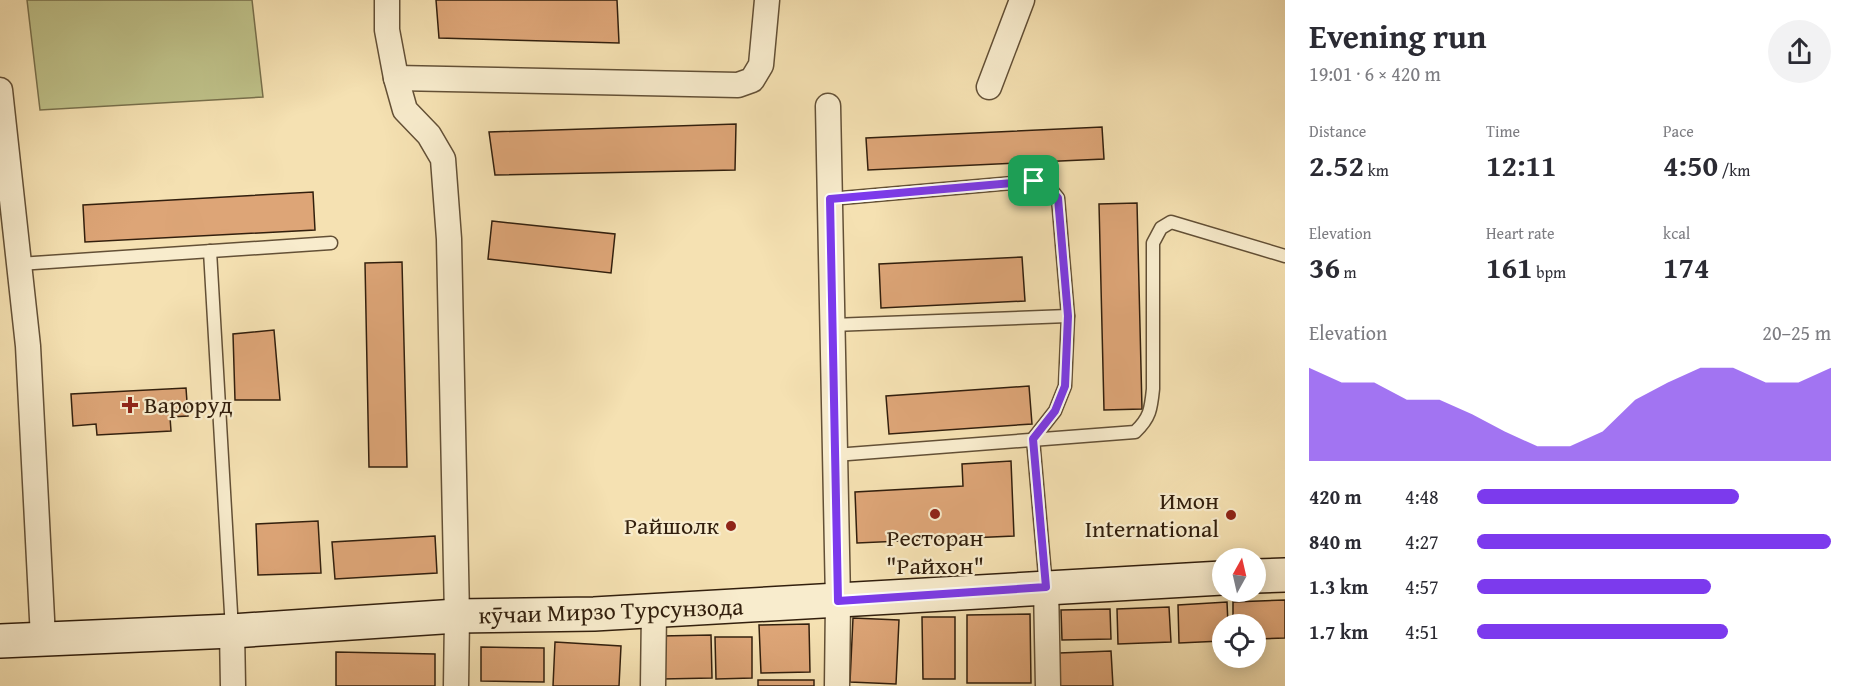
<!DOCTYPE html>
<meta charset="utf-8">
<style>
body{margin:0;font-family:"Gentium Book Plus",serif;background:#f2f2f3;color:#2b2b33;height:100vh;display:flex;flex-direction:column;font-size:22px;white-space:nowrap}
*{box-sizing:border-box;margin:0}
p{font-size:20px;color:#7c7c81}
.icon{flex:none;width:33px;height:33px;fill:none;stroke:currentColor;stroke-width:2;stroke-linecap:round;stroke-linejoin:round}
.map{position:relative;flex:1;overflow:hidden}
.details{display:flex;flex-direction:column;background:#fff;width:570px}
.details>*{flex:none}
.needle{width:39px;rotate:8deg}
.controls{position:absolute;left:1212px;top:548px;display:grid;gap:12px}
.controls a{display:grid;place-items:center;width:54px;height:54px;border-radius:50%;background:#fff;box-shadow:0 3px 15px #0003;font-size:30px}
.pin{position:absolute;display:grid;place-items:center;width:51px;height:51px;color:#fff;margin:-26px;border-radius:12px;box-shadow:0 3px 9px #0006}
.round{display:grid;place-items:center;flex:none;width:63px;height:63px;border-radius:32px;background:#f2f2f3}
.overview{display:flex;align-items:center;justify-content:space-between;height:102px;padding:0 24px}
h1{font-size:33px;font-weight:700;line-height:45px}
.metrics{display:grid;grid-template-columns:repeat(3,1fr);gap:9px;height:102px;padding:6px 24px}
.metrics div{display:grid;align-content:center}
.metrics b{font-size:30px;font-weight:700}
.metrics small{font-size:16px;font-weight:400}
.metrics p{font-size:16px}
.chart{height:168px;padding:12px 24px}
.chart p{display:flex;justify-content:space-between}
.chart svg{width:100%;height:108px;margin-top:6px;fill:#7c3aed;opacity:.7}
ul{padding:0 24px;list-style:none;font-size:20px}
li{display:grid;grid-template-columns:96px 72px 1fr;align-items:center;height:45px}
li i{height:15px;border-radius:8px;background:#7c3aed}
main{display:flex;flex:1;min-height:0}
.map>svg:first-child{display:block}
.green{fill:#bfc28a;stroke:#78704c;stroke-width:1.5}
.building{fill:#dda577;stroke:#321f0d;stroke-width:1.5}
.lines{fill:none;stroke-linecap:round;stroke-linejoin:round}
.lane-casing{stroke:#635036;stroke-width:15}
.street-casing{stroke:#635036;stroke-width:27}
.secondary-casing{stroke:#321f0d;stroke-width:36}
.lane{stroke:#f8eccd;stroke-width:12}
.street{stroke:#f8eccd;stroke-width:24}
.secondary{stroke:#f8eccd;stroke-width:33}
.route-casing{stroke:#fff;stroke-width:12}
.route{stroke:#7c3aed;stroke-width:8}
.poi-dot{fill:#8f2418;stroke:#f8eccd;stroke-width:2}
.labels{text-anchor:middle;stroke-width:4.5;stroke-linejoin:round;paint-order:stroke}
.poi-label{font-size:24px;fill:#321f0d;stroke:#f8eccd;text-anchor:end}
.street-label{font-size:24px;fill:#321f0d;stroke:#f8eccd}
</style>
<main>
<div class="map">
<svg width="1285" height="686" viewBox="0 0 1285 686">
<rect width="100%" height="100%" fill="#f5e1b2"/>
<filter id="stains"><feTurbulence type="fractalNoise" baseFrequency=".00333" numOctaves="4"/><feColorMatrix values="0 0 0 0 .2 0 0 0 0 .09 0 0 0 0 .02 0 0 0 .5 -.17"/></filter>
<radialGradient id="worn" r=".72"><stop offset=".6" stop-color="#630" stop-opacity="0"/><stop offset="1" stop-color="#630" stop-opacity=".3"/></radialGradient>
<path class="green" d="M27,0H252L263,97L40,110Z"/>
<g class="building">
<path d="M436,0H617L619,43L439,38Z"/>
<path d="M736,124L735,170L495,175L489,132Z"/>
<path d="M1102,127L1104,159L868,170L866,138Z"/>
<path d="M313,192L315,230L85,242L83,205Z"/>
<path d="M1137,203L1142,409L1104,410L1099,204Z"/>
<path d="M492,221L615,234L611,273L488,259Z"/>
<path d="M1022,257L1025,301L881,308L879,264Z"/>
<path d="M402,262L407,467H369L365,263Z"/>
<path d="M274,330L280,400H235L233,334Z"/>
<path d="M1029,386L1032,424L889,434L886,396Z"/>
<path d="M186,388L188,416L170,417L171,431L97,435L96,424L73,426L71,394Z"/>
<path d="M1011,461L1014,536L857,543L855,492L963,486L962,464Z"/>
<path d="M318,521L321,573L258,575L256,524Z"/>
<path d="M435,536L437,573L335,579L332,542Z"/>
<path d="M1285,600V638L1256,639V624H1233V602Z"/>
<path d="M1227,602L1228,624H1222V641L1179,643L1178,605Z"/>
<path d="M1169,607L1171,642L1118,644L1117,609Z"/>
<path d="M1110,609L1111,639L1062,640L1061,610Z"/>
<path d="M1030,614L1031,683H967V615Z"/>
<path d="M922,617H955V679H923Z"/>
<path d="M853,618L899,620L896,684L850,682Z"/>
<path d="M809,624L810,672L761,673L759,625Z"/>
<path d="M711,635L712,678L662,679L661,636Z"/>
<path d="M715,637H752V678L716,679Z"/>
<path d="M555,642L621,646L619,686H553Z"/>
<path d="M481,647L544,648V682L481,681Z"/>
<path d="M1111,651L1113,686H1060L1059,653Z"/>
<path d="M336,652L435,654V686H336Z"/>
<rect x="758" y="680" width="56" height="6"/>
</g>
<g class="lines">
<defs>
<g id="lane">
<path d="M830,199L1034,181L1049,187L1058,198L1068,316L1065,386L1055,411L1033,439L1046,587"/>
<path d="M210,251L232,630"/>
<path d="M19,264L331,243"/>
<path d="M832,325L1068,316"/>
<path d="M835,455L1135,432C1150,418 1151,409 1153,389V243L1161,228L1171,222L1285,256"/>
</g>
<g id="street">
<path d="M387,0V30L396,78L405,110L429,135L443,159L449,239L457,616L456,686"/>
<path d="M396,78L738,85L752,80L761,65L767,0"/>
<path d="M989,87L1022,0"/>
<path d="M0,90L28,346L43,638"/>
<path d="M828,106L838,601L837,686"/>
<path d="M1046,587L1048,686"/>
<path d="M232,631L233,686"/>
<path d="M653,686L654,611"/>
</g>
<g id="secondary">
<path d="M1256,576L1285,575"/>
<path d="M0,641L232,631L457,616L594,614L1222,578"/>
</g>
</defs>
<use href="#lane" class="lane-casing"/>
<use href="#street" class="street-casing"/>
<use href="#secondary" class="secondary-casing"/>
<use href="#lane" class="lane"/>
<use href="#street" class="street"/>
<use href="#secondary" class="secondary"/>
</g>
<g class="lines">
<defs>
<path id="route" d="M1034,181L1049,187L1058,198L1068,316L1065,386L1055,411L1033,439L1046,587L838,601L830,199Z"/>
</defs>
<use href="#route" class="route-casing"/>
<use href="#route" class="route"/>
</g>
<g class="poi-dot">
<path d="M127 396h6v6h6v6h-6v6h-6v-6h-6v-6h6z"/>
<circle cx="935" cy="514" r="6"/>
<circle cx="1231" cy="515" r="6"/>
<circle cx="731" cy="526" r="6"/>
</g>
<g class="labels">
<g class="poi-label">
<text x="144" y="413" text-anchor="start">Вароруд</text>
<text x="1219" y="509">Имон<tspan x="1219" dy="28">International</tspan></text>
<text x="719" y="534">Райшолк</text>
<text x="935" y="546" text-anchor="middle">Ресторан<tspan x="935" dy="28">"Райхон"</tspan></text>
</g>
<g class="street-label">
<text transform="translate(611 611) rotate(-2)" y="8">кӯчаи Мирзо Турсунзода</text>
</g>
</g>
<rect width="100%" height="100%" filter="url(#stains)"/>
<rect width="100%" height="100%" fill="url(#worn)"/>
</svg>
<div class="controls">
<a><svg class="needle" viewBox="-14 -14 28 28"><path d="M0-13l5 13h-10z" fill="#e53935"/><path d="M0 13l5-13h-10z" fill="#7c7c81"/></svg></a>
<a><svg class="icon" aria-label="locate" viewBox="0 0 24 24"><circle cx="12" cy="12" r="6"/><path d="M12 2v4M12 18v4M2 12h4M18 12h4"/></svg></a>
</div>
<div class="pin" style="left:1034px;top:181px;background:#1e9e55"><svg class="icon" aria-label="arrive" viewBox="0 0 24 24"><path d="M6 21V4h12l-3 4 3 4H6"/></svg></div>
</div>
<section class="details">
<div class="overview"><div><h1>Evening run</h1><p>19:01 · 6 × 420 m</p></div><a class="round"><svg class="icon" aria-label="share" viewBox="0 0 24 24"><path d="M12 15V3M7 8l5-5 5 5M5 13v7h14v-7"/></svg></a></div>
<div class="metrics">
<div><p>Distance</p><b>2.52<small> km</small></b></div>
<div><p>Time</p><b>12:11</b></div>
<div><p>Pace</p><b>4:50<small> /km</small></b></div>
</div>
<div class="metrics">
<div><p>Elevation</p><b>36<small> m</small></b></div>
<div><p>Heart rate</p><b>161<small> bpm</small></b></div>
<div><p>kcal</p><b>174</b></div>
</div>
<div class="chart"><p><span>Elevation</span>20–25 m</p>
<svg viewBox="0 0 160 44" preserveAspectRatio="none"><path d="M0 44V6L10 12L20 12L30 19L40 19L50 25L60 32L70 38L80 38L90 32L100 19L110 12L120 6L130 6L140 12L150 12L160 6V44z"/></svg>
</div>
<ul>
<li><b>420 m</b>4:48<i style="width:74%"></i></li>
<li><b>840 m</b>4:27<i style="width:100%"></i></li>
<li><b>1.3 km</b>4:57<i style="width:66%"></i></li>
<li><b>1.7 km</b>4:51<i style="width:71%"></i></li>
</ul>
</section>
</main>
